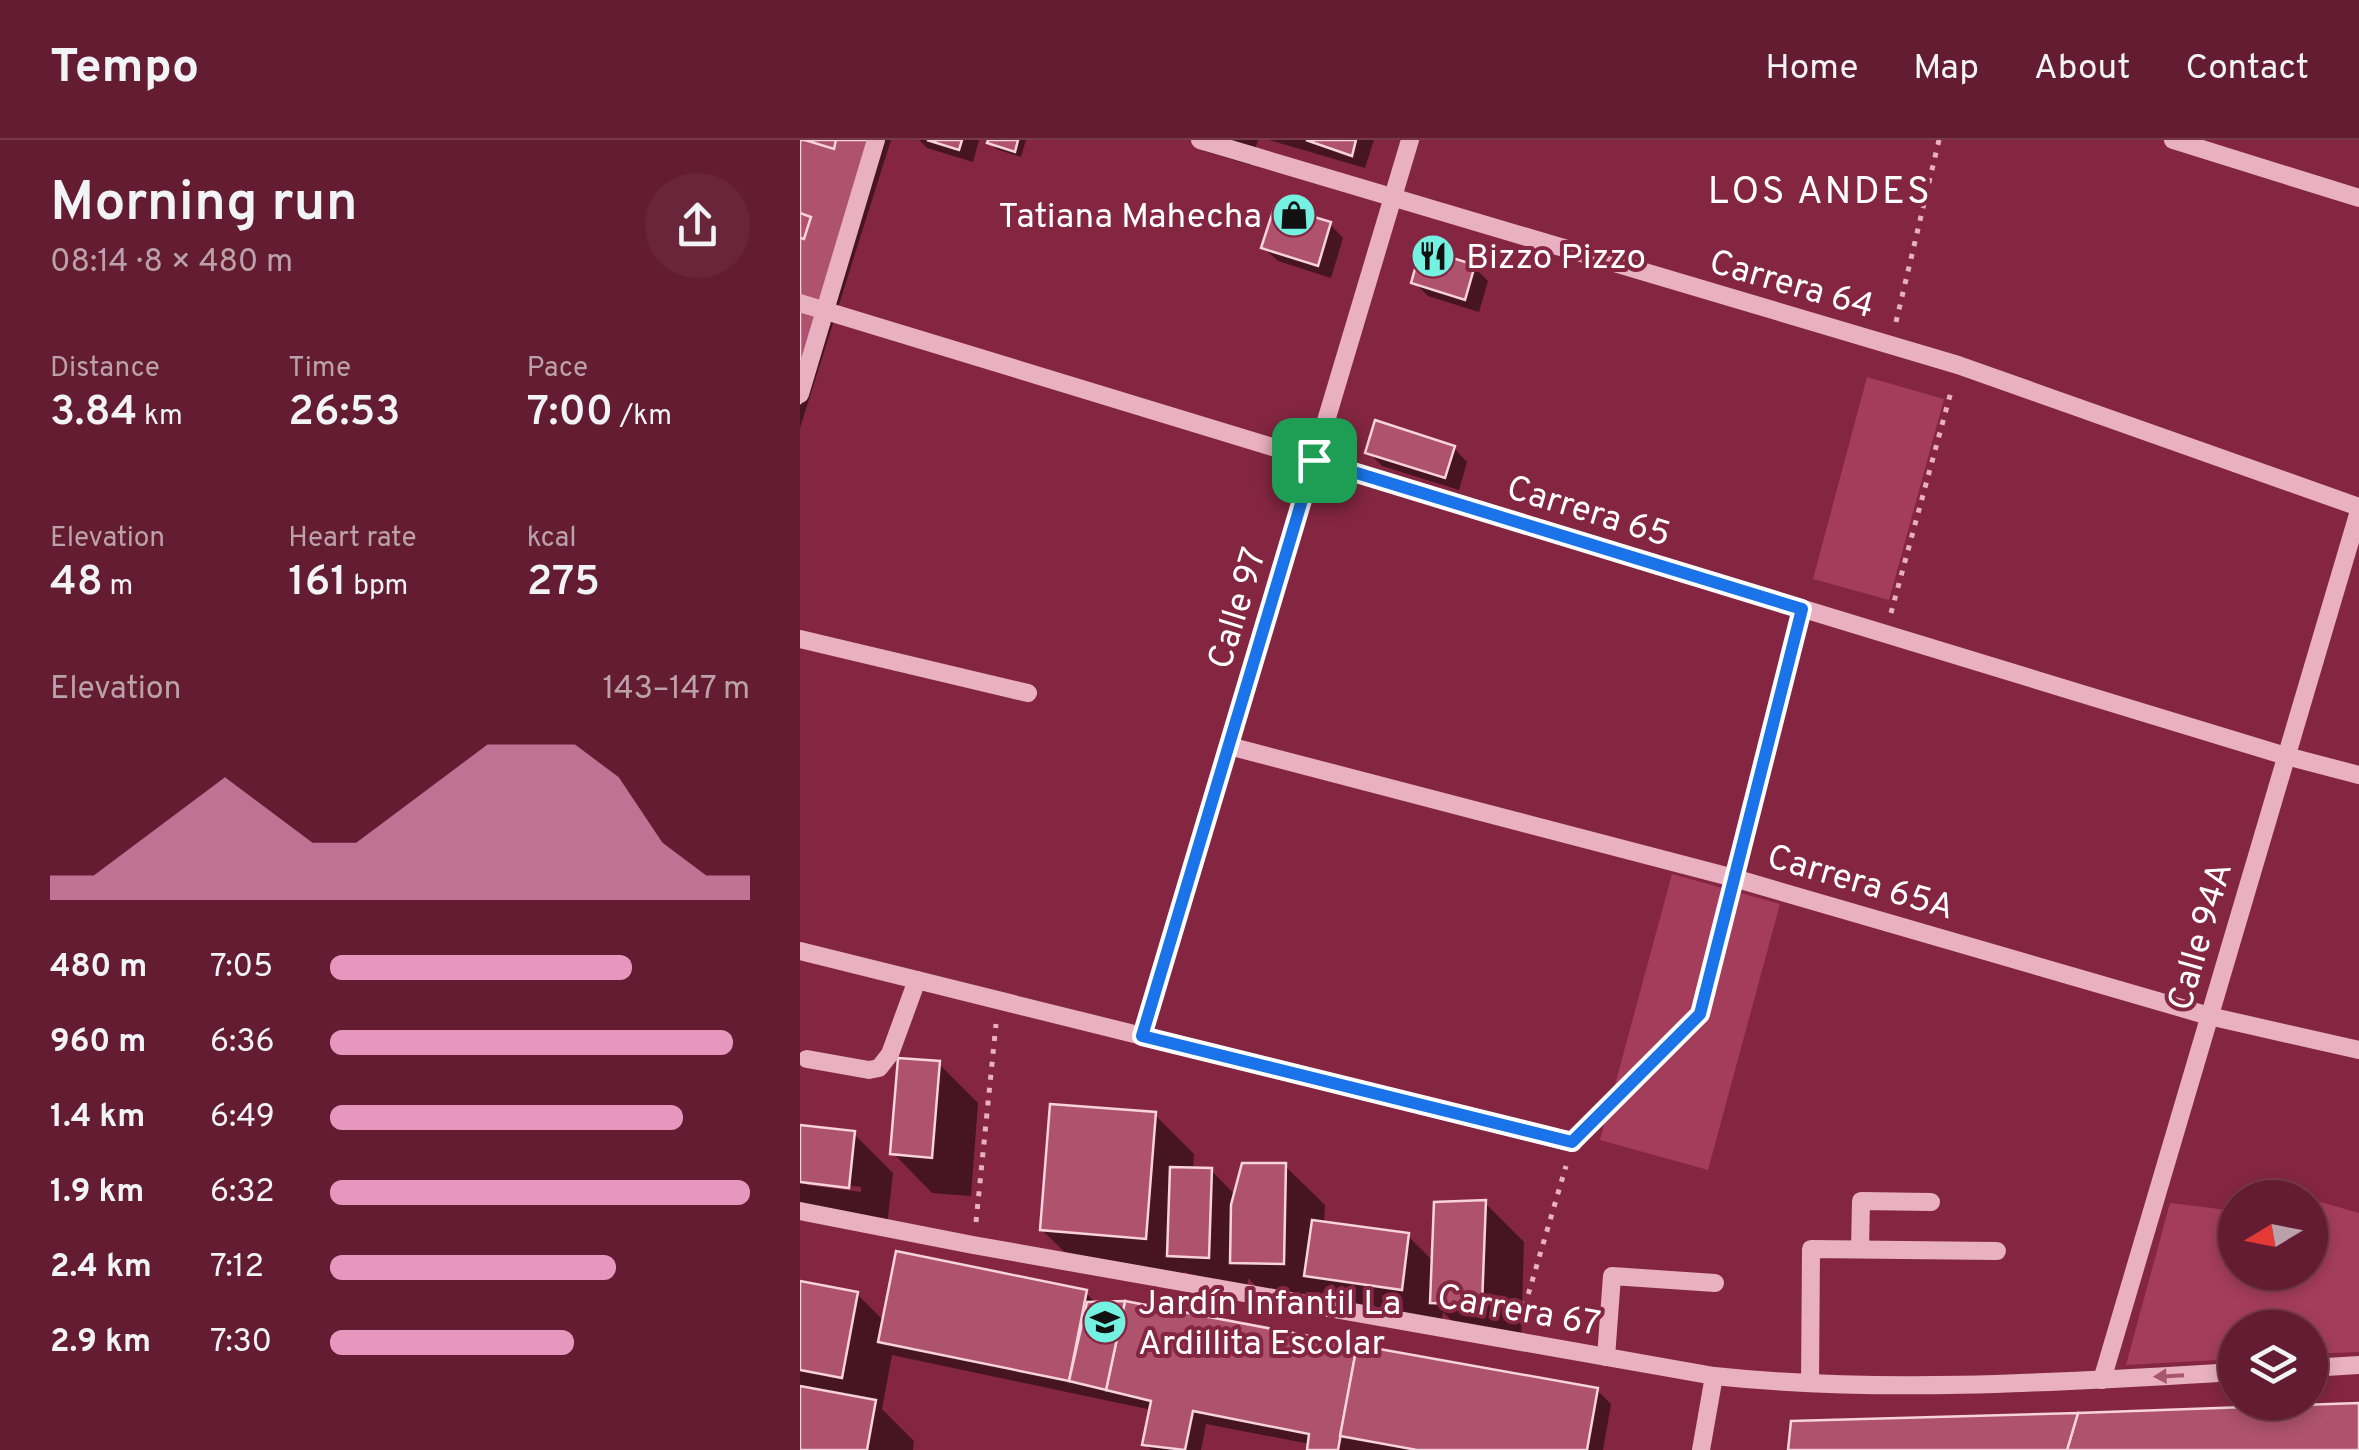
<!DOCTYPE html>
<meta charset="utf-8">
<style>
body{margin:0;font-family:Overpass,sans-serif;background:#692539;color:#f1f3f6;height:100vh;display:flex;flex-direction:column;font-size:38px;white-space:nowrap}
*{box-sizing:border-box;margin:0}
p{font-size:32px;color:#bba1ab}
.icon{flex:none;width:55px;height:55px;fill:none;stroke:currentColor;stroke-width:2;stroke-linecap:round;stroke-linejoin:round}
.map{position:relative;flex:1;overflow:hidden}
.drawer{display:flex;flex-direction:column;background:#631c31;width:800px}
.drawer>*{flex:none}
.needle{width:65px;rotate:260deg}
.fabs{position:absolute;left:1418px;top:1040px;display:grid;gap:20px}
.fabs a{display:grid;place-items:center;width:110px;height:110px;border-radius:50%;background:#631c31;box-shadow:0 5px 15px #0003,0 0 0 2px #773a4d;font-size:50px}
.pin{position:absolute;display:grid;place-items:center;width:85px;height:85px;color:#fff;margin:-42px;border-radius:20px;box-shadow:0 5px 15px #0006}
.round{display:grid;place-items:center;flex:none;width:105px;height:105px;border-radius:52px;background:#692539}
.summary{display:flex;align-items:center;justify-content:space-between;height:170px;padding:0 50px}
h1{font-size:55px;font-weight:600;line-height:75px}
.stats{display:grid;grid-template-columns:repeat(3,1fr);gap:15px;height:170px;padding:10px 50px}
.stats div{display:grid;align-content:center}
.stats b{font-size:42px;font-weight:600}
.stats small{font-size:28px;font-weight:400}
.stats p{font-size:28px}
.chart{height:280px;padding:20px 50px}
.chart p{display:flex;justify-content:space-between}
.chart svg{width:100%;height:180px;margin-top:10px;fill:#e797bd;opacity:.7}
ul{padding:0 50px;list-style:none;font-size:32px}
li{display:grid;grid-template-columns:160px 120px 1fr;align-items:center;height:75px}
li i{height:25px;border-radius:12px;background:#e797bd}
header{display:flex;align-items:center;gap:60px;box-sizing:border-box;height:140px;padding:0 50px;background:#631c31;border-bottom:2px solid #773a4d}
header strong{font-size:48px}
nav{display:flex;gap:55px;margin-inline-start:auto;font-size:35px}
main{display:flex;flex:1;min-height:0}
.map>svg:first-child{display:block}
.green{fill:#a33d5b}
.shadow{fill:#0007;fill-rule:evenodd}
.building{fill:#ae526e;stroke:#f6d3de;stroke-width:2.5}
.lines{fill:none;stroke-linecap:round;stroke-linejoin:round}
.path{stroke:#e8b0c0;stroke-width:5;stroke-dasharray:5 8;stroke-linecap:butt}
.minor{stroke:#e8b0c0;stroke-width:18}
.oneway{fill:#a7566d}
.route-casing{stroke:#fff;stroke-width:20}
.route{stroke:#1a73e8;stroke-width:12}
.labels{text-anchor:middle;stroke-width:8;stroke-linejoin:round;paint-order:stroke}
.poi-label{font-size:35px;fill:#fff;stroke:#842641;text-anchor:start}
.street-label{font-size:35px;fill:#fff;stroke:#842641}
.neighbourhood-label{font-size:38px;letter-spacing:2.5px;fill:#fff;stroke:#842641}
</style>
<header>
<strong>Tempo</strong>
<nav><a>Home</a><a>Map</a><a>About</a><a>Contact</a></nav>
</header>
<main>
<section class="drawer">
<div class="summary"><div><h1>Morning run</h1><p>08:14 · 8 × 480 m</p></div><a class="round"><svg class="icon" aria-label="share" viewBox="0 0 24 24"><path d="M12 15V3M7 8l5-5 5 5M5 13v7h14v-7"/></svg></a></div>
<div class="stats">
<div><p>Distance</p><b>3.84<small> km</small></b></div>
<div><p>Time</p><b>26:53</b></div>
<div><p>Pace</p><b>7:00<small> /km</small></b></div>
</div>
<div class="stats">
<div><p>Elevation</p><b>48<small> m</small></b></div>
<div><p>Heart rate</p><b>161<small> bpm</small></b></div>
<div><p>kcal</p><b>275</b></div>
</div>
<div class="chart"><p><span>Elevation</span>143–147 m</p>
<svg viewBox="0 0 160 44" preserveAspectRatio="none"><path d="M0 44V38L10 38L20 30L30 22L40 14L50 22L60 30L70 30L80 22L90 14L100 6L110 6L120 6L130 14L140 30L150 38L160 38V44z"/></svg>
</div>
<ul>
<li><b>480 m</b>7:05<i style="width:72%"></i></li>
<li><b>960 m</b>6:36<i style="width:96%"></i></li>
<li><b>1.4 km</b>6:49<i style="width:84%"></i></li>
<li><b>1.9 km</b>6:32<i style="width:100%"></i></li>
<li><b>2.4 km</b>7:12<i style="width:68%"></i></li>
<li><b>2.9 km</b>7:30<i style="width:58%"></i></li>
</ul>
</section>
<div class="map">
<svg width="1559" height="1310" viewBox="0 0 1559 1310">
<rect width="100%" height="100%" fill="#842641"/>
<g class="green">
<path d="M1067,237L1144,259L1089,460L1013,439Z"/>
<path d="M872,734L980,764L908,1030L800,1000Z"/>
<path d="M1510,1059L1559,1073V1212L1510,1214V1188H1435V1219L1326,1225L1370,1063L1435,1071V1132H1510Z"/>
</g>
<g class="shadow">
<path d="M0,0H91L0,288Z"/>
<path d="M119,0H179L173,22L127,8Z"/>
<path d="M191,0H226L221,17L196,9Z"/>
<path d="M393,0H458L450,25L404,11Z"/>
<path d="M469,0H574L565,28Z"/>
<path d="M530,84L543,98L531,138L478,121L464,108Z"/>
<path d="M674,127L688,141L679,172L628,156L614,142Z"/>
<path d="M654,308L667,322L659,350L582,326L568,312Z"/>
<path d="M139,924L178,963L171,1056L132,1053L93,1013Z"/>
<path d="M355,975L394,1014L393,1030H411L436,1056L485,1026L525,1065L524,1084L608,1096L634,1122L685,1063L724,1102L721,1203L672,1201L643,1172L641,1188L546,1174L523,1151V1163L471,1162L448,1138L447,1157L409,1155L385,1131L384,1137L282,1129L242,1090Z"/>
<path d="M0,987L54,994L93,1033L87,1086L0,1070ZM7,1040L61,1047V1052L7,1045Z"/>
<path d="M0,1143L57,1154L85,1182L285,1152L297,1164L797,1250L811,1264L803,1310H509L510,1304L406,1284L401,1310H351L345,1304L352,1270L92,1215L82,1269L114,1301L113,1310H0Z"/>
</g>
<g class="building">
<path d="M0,0H83L0,264Z"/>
<path d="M5,0H36L34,9Z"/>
<path d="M127,0H162L159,10Z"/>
<path d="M188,0H218L215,12L187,3Z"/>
<path d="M506,0H556L552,16Z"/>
<path d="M475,65L531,82L518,126L461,108Z"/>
<path d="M0,73L11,77L4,99L0,98Z"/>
<path d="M621,108L675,125L665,160L611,143Z"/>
<path d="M575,280L655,306L645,338L565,313Z"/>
<path d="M98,918L140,921L132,1018L90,1014Z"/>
<path d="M250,964L356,972L346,1099L240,1090Z"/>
<path d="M0,985L55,991L49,1048L0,1042Z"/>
<path d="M442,1023H486L484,1124L430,1123L431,1065Z"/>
<path d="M370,1027L412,1028L409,1118L367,1116Z"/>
<path d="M686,1060L682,1165L630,1163L634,1062Z"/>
<path d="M512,1080L609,1093L602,1150L504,1136Z"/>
<path d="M96,1111L287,1150L269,1241L78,1202Z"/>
<path d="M0,1141L58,1152L42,1238L0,1230Z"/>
<path d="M325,1161L557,1205L538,1310H507L509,1294L393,1271L385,1310L342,1305L351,1261L306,1250Z"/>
<path d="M325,1161L306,1250L269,1241L287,1162Z"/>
<path d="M557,1205L798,1248L787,1310H617L540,1296Z"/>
<path d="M0,1246L76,1260L67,1310H0Z"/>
<path d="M1559,1263V1310H1267L1278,1273Z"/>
<path d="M1278,1273L1267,1310H988L991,1281Z"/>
</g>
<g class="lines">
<g class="path">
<path d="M1096,182L1139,0"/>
<path d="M1091,473L1152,248"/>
<path d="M939,718L996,492"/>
<path d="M788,988L900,875L929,758"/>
<path d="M176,1082L196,884"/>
<path d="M721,1179L766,1026"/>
</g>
<g class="minor">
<path d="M400,0L1158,225L1559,367"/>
<path d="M1373,0L1559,58"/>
<path d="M0,163L1486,616L1559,635"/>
<path d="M0,254L76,0"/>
<path d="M0,499L228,553"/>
<path d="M429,606L934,738L1409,876L1559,910"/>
<path d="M0,811L773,1003"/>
<path d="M342,896L610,0"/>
<path d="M7,919L69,930L79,928L90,914L117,840"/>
<path d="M0,1071L173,1105L914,1236C1084,1254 1264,1242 1435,1232"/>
<path d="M1060,1109L1061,1061L1131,1062"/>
<path d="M806,1217L812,1136L915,1143"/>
<path d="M1510,1228L1559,1225"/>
<path d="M1302,1240L1559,371"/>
<path d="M1010,1243L1011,1109L1197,1111"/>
<path d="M901,1310L914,1236"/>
</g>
</g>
<defs><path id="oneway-solid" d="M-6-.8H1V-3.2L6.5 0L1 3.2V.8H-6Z" transform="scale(2.5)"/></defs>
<use class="oneway" href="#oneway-solid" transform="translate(1369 1236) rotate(177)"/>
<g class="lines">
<defs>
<path id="route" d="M514,320L1002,469L900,874L772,1002L342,896Z"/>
</defs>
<use href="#route" class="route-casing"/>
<use href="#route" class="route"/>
</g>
<defs>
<symbol id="shop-disc" viewBox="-11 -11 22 22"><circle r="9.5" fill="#74f1e0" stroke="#842641"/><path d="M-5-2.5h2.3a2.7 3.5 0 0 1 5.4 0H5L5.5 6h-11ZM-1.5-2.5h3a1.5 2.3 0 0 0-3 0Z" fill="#111"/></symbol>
<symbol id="restaurant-disc" viewBox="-11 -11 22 22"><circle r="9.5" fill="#74f1e0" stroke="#842641"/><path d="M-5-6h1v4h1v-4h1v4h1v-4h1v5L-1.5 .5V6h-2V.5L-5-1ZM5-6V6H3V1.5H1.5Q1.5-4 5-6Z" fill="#111"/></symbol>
<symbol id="school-disc" viewBox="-11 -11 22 22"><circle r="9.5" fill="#74f1e0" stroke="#842641"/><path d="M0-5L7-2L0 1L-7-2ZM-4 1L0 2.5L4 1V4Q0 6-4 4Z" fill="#111"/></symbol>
</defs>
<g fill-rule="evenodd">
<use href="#shop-disc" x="469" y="50" width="50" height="50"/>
<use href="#restaurant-disc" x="608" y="91" width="50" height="50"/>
<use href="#school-disc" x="280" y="1157" width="50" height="50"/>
</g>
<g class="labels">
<g class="poi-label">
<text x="462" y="87" text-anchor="end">Tatiana Mahecha</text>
<text x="666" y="128">Bizzo Pizzo</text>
<text x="338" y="1174">Jardín Infantil La<tspan x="338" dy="40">Ardillita Escolar</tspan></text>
</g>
<g class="street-label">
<text transform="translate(992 143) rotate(16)" y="12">Carrera 64</text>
<text transform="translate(789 370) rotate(17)" y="12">Carrera 65</text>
<text transform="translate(436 468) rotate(-73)" y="12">Calle 97</text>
<text transform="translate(1061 741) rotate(16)" y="12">Carrera 65A</text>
<text transform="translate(1399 796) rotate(-74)" y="12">Calle 94A</text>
<text transform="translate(719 1169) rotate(10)" y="12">Carrera 67</text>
</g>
<g class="neighbourhood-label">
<text x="1020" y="63">LOS ANDES</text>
</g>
</g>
</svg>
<div class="fabs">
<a><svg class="needle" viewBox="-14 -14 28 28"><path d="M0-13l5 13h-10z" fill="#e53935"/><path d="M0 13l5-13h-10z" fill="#bba1ab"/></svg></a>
<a><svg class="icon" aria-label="layers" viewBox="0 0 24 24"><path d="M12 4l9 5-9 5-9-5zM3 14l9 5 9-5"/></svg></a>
</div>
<div class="pin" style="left:514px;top:320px;background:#1e9e55"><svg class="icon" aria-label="arrive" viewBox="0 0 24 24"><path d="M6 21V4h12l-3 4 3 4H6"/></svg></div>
</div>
</main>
